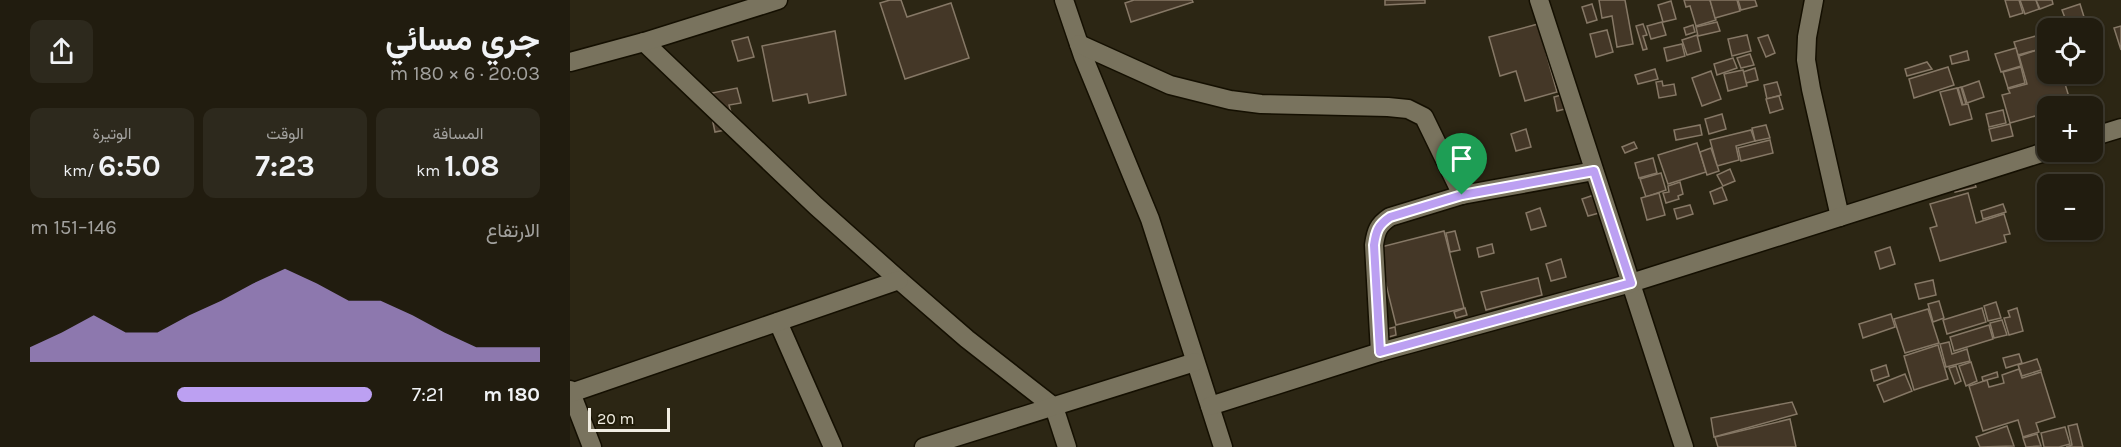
<!DOCTYPE html>
<html lang="ar">
<meta charset="utf-8">
<style>
body{margin:0;font-family:Karla,Vazirmatn,sans-serif;background:#2d291d;color:#f1f3f6;direction:rtl;height:100vh;display:flex;flex-direction:column;font-size:22px;white-space:nowrap}
*{box-sizing:border-box;margin:0}
p{font-size:20px;color:#a2a19e}
.icon{flex:none;width:33px;height:33px;fill:none;stroke:currentColor;stroke-width:2;stroke-linecap:round;stroke-linejoin:round}
.map{position:relative;flex:1;overflow:hidden;direction:ltr}
.sheet{display:flex;flex-direction:column;background:#211c0f;width:570px}
.sheet>*{flex:none}
.tools{position:absolute;left:1467px;top:18px;display:grid;gap:12px}
.tools a{display:grid;place-items:center;width:66px;height:66px;border-radius:12px;background:#211c0f;box-shadow:0 2px 4px #0004,0 0 0 2px #3e3a2f;font-size:30px}
.scale{position:absolute;left:18px;bottom:15px;width:82px;box-sizing:border-box;padding-left:6px;border:3px solid #f1ede2;border-top:0;font-size:16px;line-height:21px;white-space:nowrap;color:#f1ede2;-webkit-text-stroke:4px #221d0a;paint-order:stroke}
.pin{position:absolute;display:grid;place-items:center;width:51px;height:51px;color:#fff;margin:-62px -26px;border-radius:50% 50% 50% 0;rotate:-45deg;box-shadow:0 0 6px #0007}
.pin .icon{rotate:45deg}
.round{display:grid;place-items:center;flex:none;width:63px;height:63px;border-radius:12px;background:#2d291d}
.overview{display:flex;align-items:center;justify-content:space-between;height:102px;padding:0 30px}
h1{font-size:33px;font-weight:700;line-height:45px}
.metrics{display:grid;grid-template-columns:repeat(3,1fr);gap:9px;height:102px;padding:6px 30px}
.metrics div{display:grid;align-content:center;border-radius:12px;background:#2d291d;text-align:center}
.metrics b{font-size:30px;font-weight:700}
.metrics small{font-size:16px;font-weight:400}
.metrics p{font-size:16px}
.chart{height:168px;padding:12px 30px}
.chart p{display:flex;justify-content:space-between}
.chart svg{width:100%;height:108px;margin-top:6px;fill:#bca0f2;opacity:.7}
ul{padding:0 30px;list-style:none;font-size:20px}
li{display:grid;grid-template-columns:96px 72px 1fr;align-items:center;height:45px}
li i{height:15px;border-radius:8px;background:#bca0f2}
main{display:flex;flex:1;min-height:0}
.map>svg:first-child{display:block}
.building{fill:#443727;stroke:#867866;stroke-width:1.5}
.lines{fill:none;stroke-linecap:round;stroke-linejoin:round}
.street-casing{stroke:#140f01;stroke-width:21}
.street{stroke:#79735e;stroke-width:18}
.route-casing{stroke:#fff;stroke-width:12}
.route{stroke:#bca0f2;stroke-width:8}
</style>
<main>
<div class="map">
<svg width="1551" height="447" viewBox="0 0 1551 447">
<rect width="100%" height="100%" fill="#2c2614"/>
<g class="building">
<path d="M320,0H331L337,17L381,3L399,58L335,79L310,3Z"/>
<path d="M564,0H622L623,2L561,22L555,3Z"/>
<path d="M815,0H855V3L815,5Z"/>
<path d="M1029,0H1055L1063,44L1047,47L1042,16L1032,18Z"/>
<path d="M1114,0H1140L1146,20L1126,26L1120,6L1116,7Z"/>
<path d="M1140,0H1167L1170,11L1145,18Z"/>
<path d="M1168,0H1185L1187,6L1171,10Z"/>
<path d="M1435,0H1449L1453,13L1440,17Z"/>
<path d="M1450,0H1466L1469,9L1455,14Z"/>
<path d="M1466,0H1482L1483,4L1470,9Z"/>
<path d="M1101,1L1106,19L1093,22L1088,5Z"/>
<path d="M1022,4L1027,20L1017,23L1012,7Z"/>
<path d="M1510,4L1515,20L1498,26L1492,10Z"/>
<path d="M1092,22L1096,35L1081,39L1077,26Z"/>
<path d="M1147,22L1150,31L1128,36L1126,27Z"/>
<path d="M968,24L987,92L955,101L946,71L930,76L919,37Z"/>
<path d="M1073,24L1077,35L1073,36L1077,49L1073,50L1066,26Z"/>
<path d="M1123,25L1125,32L1116,35L1114,28Z"/>
<path d="M1479,26L1478,74H1492L1499,97L1484,101L1480,106H1478L1476,113L1440,123L1432,95L1440,93L1438,89L1457,84L1449,56L1470,49L1467,36L1472,34L1470,29Z"/>
<path d="M1551,26V50L1544,28Z"/>
<path d="M1037,30L1043,52L1026,57L1020,34Z"/>
<path d="M265,31L276,95L239,103L237,94L203,101L192,46Z"/>
<path d="M1127,35L1131,51L1117,55L1112,40Z"/>
<path d="M1177,35L1181,51L1162,56L1158,39Z"/>
<path d="M1198,35L1205,53L1196,57L1188,38Z"/>
<path d="M1466,36L1470,49L1448,55L1444,42Z"/>
<path d="M178,37L184,57L168,61L162,41Z"/>
<path d="M1112,44L1115,56L1097,61L1094,48Z"/>
<path d="M1446,48L1451,66L1431,72L1425,54Z"/>
<path d="M1397,51L1399,60L1382,64L1380,56Z"/>
<path d="M1180,54L1184,65L1171,68L1167,58Z"/>
<path d="M1163,58L1167,68L1147,75L1144,64Z"/>
<path d="M1357,62L1362,69L1337,76L1335,69Z"/>
<path d="M1378,67L1384,85L1344,98L1339,79Z"/>
<path d="M1451,67L1455,83L1438,88L1433,72Z"/>
<path d="M1185,68L1188,80L1176,83L1173,72Z"/>
<path d="M1085,69L1088,79L1068,84L1065,75Z"/>
<path d="M1173,70L1177,86L1158,91L1154,74Z"/>
<path d="M1141,71L1151,99L1132,106L1122,78Z"/>
<path d="M1092,81L1093,86L1104,84L1106,95L1089,98L1086,82Z"/>
<path d="M1409,81L1414,97L1397,103L1392,87Z"/>
<path d="M1207,82L1211,95L1197,99L1194,85Z"/>
<path d="M1391,87L1396,104L1393,105L1388,88Z"/>
<path d="M167,88L171,103L159,105L165,128L145,132L137,94Z"/>
<path d="M1387,88L1392,105L1398,104L1402,119L1380,125L1370,92Z"/>
<path d="M995,94L999,108L987,111L984,97Z"/>
<path d="M1209,96L1213,109L1200,113L1196,99Z"/>
<path d="M1433,110L1436,123L1419,127L1416,114Z"/>
<path d="M1152,114L1156,129L1139,134L1135,119Z"/>
<path d="M1440,124L1443,136L1422,141L1419,129Z"/>
<path d="M1130,125L1132,135L1106,140L1104,130Z"/>
<path d="M1196,125L1200,138L1185,141L1182,128Z"/>
<path d="M956,129L961,147L946,151L941,134Z"/>
<path d="M1181,130L1185,141L1166,146L1169,160L1147,166L1140,140Z"/>
<path d="M1200,140L1203,153L1171,161L1168,148Z"/>
<path d="M1064,142L1067,148L1055,153L1052,147Z"/>
<path d="M1127,143L1136,172L1098,184L1088,155Z"/>
<path d="M1141,148L1149,171L1137,175L1130,152Z"/>
<path d="M1083,158L1087,173L1069,178L1065,163Z"/>
<path d="M1160,169L1165,181L1153,186L1147,175Z"/>
<path d="M1091,173L1096,190L1076,197L1070,179Z"/>
<path d="M1403,178L1406,187L1385,192L1382,184Z"/>
<path d="M1110,182L1113,194L1108,196L1109,199L1096,203L1093,193L1099,192L1098,186Z"/>
<path d="M1152,187L1157,200L1144,204L1140,192Z"/>
<path d="M1089,193L1095,215L1077,220L1071,198Z"/>
<path d="M1398,193L1406,223L1434,214L1440,234L1434,235L1436,242L1370,261L1360,228L1367,226L1360,204Z"/>
<path d="M1027,194L1033,212L1018,216L1012,199Z"/>
<path d="M1433,204L1436,212L1413,219L1411,211Z"/>
<path d="M1120,205L1123,214L1107,219L1104,209Z"/>
<path d="M970,208L976,226L961,230L956,213Z"/>
<path d="M874,231L894,308L826,325L807,248Z"/>
<path d="M885,231L890,250L880,252L876,233Z"/>
<path d="M922,244L924,253L909,257L907,248Z"/>
<path d="M1320,247L1325,264L1310,269L1305,252Z"/>
<path d="M991,259L996,277L981,281L976,264Z"/>
<path d="M968,278L972,295L916,310L911,292Z"/>
<path d="M1363,280L1366,295L1349,299L1345,284Z"/>
<path d="M1369,301L1374,318L1363,322L1358,304Z"/>
<path d="M1426,302L1431,318L1418,321L1414,306Z"/>
<path d="M895,308L897,315L886,318L884,312Z"/>
<path d="M1412,308L1416,322L1377,334L1373,320Z"/>
<path d="M1447,308L1453,331L1439,335L1434,318L1440,317L1438,311Z"/>
<path d="M1358,309L1369,343L1335,353L1324,319Z"/>
<path d="M1321,314L1325,327L1293,338L1289,324Z"/>
<path d="M1432,320L1437,335L1424,338L1420,323Z"/>
<path d="M1419,325L1423,339L1384,351L1380,337Z"/>
<path d="M825,327L826,335L815,338L813,330Z"/>
<path d="M1379,342L1382,354L1397,349L1400,361L1376,367L1370,344Z"/>
<path d="M1368,345L1378,379L1344,390L1334,356Z"/>
<path d="M1449,354L1452,363L1436,368L1433,358Z"/>
<path d="M1467,359L1471,370L1452,376L1448,365Z"/>
<path d="M1401,362L1407,381L1396,386L1389,366Z"/>
<path d="M1316,365L1319,376L1304,381L1301,370Z"/>
<path d="M1386,366L1391,381L1385,384L1379,368Z"/>
<path d="M1449,369L1452,378L1471,372L1485,417L1466,423L1469,432L1453,437L1448,420L1413,431L1399,386L1417,380L1419,387L1434,383L1432,375Z"/>
<path d="M1427,372L1428,377L1413,381L1412,377Z"/>
<path d="M1335,374L1342,391L1314,402L1307,385Z"/>
<path d="M1222,402L1227,414L1144,437L1141,418Z"/>
<path d="M1220,419L1226,447H1148L1145,437Z"/>
<path d="M1507,424L1513,447H1496L1502,445L1498,426Z"/>
<path d="M1437,426L1444,446L1410,447L1406,437Z"/>
<path d="M1495,427L1500,444L1489,447H1474L1471,433Z"/>
<path d="M1467,434L1471,446L1456,447L1453,438Z"/>
</g>
<g class="lines">
<defs>
<g id="street">
<path d="M494,0L513,56L580,219L653,447"/>
<path d="M969,0L1114,447"/>
<path d="M1244,0L1237,37L1236,60L1241,89L1270,217"/>
<path d="M74,42L246,206L329,280L397,339L484,407L497,447"/>
<path d="M509,44L600,85L660,100L691,104L818,107L838,109L854,117L892,195"/>
<path d="M0,62L74,42L208,0"/>
<path d="M1522,137L1551,128"/>
<path d="M208,322L263,447"/>
<path d="M810,352L804,245C806,231 808,225 820,217L892,195L1024,171"/>
<path d="M0,390L22,447"/>
<path d="M1,393L329,280"/>
<path d="M640,406L810,352L1061,283L1478,151"/>
<path d="M354,447L625,362"/>
</g>
</defs>
<use href="#street" class="street-casing"/>
<use href="#street" class="street"/>
</g>
<g class="lines">
<defs>
<path id="route" d="M1024,171L1061,283L810,352L804,245C806,231 808,225 820,217L892,195Z"/>
</defs>
<use href="#route" class="route-casing"/>
<use href="#route" class="route"/>
</g>
</svg>
<div class="tools">
<a><svg class="icon" aria-label="locate" viewBox="0 0 24 24"><circle cx="12" cy="12" r="6"/><path d="M12 2v4M12 18v4M2 12h4M18 12h4"/></svg></a>
<a>+</a>
<a>−</a>
</div>
<div class="scale">20 m</div>
<div class="pin" style="left:892px;top:195px;background:#1e9e55"><svg class="icon" aria-label="arrive" viewBox="0 0 24 24"><path d="M6 21V4h12l-3 4 3 4H6"/></svg></div>
</div>
<section class="sheet">
<div class="overview"><div><h1>جري مسائي</h1><p>20:03 · 6 × 180 m</p></div><a class="round"><svg class="icon" aria-label="share" viewBox="0 0 24 24"><path d="M12 15V3M7 8l5-5 5 5M5 13v7h14v-7"/></svg></a></div>
<div class="metrics">
<div><p>المسافة</p><b>1.08<small> km</small></b></div>
<div><p>الوقت</p><b>7:23</b></div>
<div><p>الوتيرة</p><b>6:50<small> /km</small></b></div>
</div>
<div class="chart"><p><span>الارتفاع</span>146–151 m</p>
<svg viewBox="0 0 160 44" preserveAspectRatio="none"><path d="M0 44V38L10 32L20 25L30 32L40 32L50 25L60 19L70 12L80 6L90 12L100 19L110 19L120 25L130 32L140 38L150 38L160 38V44z"/></svg>
</div>
<ul>
<li><b>180 m</b>7:21<i style="width:57%"></i></li>
</ul>
</section>
</main>
